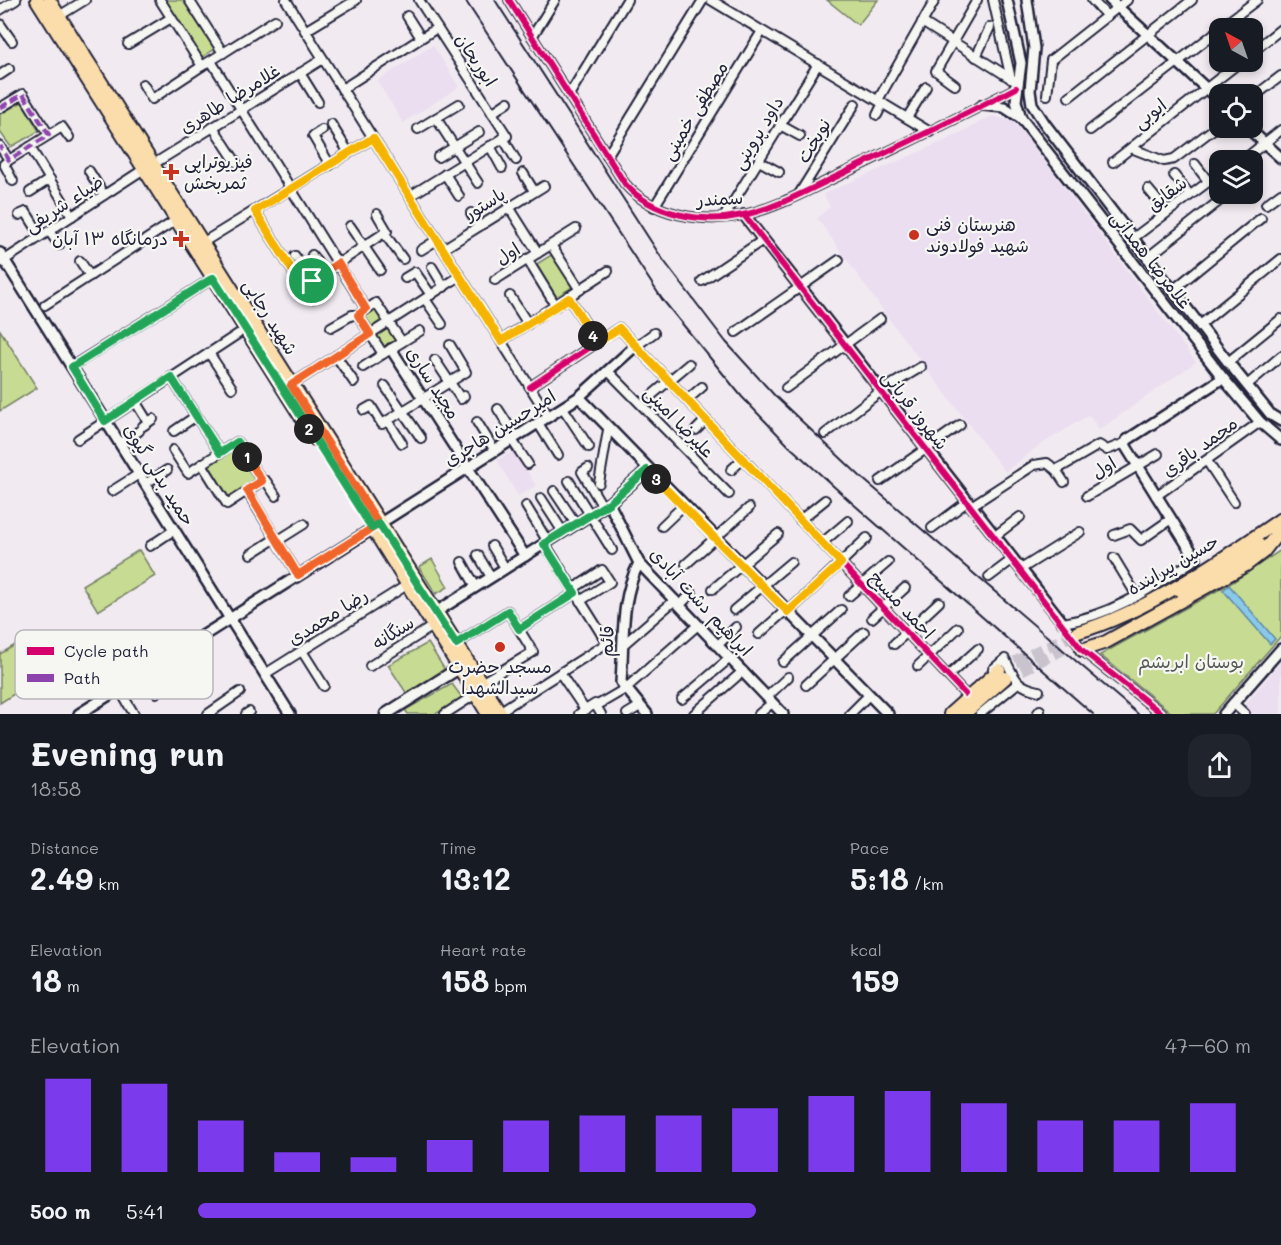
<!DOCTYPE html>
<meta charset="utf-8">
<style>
body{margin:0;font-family:Mali,"Playpen Sans Arabic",sans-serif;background:#20242c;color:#f1f3f6;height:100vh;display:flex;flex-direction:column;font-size:22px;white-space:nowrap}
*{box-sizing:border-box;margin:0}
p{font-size:20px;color:#9ea1a6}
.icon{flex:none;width:33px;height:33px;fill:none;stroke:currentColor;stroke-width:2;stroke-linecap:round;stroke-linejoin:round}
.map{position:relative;height:714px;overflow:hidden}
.drawer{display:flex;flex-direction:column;background:#171b24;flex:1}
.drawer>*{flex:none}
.needle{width:39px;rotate:320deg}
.fabs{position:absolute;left:1209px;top:18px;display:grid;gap:12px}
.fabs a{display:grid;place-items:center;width:54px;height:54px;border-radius:12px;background:#171b24;box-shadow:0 3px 9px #0003;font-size:30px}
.pin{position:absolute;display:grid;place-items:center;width:51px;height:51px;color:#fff;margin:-26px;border:3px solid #fff;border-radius:50%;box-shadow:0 2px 6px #0007}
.km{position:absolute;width:30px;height:30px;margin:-15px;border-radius:50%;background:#222;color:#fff;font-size:16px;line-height:30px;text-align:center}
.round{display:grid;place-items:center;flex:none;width:63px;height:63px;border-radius:18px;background:#20242c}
.headline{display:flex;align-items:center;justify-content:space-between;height:102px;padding:0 30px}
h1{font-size:33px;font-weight:700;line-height:45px}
.figures{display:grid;grid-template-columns:repeat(3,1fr);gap:9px;height:102px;padding:6px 30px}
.figures div{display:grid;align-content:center}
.figures b{font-size:30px;font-weight:700}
.figures small{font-size:16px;font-weight:400}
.figures p{font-size:16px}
.chart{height:168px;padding:12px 30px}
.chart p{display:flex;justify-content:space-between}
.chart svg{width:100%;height:108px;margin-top:6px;stroke:#7c3aed;stroke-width:6}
ul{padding:0 30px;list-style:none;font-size:20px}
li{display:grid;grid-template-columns:96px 72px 1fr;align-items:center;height:45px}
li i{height:15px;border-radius:8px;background:#7c3aed}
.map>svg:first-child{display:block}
.built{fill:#ebdef0}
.green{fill:#c7dc92;stroke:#747f66;stroke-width:1.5}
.water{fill:#89c9ea;stroke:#6086a4;stroke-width:1.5}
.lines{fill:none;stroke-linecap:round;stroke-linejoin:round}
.primary-tunnel{stroke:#c8c3cd;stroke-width:12;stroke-dasharray:12 6;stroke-linecap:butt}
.minor-casing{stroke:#22223b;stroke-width:12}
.tertiary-casing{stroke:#22223b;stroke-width:14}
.secondary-casing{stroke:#22223b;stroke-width:15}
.primary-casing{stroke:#22223b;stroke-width:16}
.minor{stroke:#f6f6f2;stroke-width:8}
.tertiary{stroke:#f6f6f2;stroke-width:9}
.secondary{stroke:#f6f6f2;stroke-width:10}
.primary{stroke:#faddab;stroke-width:12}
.rail{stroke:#22223b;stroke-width:2}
.quiet{stroke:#8e44ad;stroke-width:4.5;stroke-dasharray:9 4.5;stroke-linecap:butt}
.cycleway-casing{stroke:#f6f6f2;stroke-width:10}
.cycleway{stroke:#d6006c;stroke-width:6}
.split-1-casing{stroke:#fff;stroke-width:12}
.split-2-casing{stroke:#fff;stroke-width:12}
.split-3-casing{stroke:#fff;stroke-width:12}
.split-4-casing{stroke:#fff;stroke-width:12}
.split-5-casing{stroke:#fff;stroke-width:12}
.split-1{stroke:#f0652b;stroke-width:8}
.split-2{stroke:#22a559;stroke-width:8}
.split-3{stroke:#22a559;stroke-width:8}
.split-4{stroke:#f5b400;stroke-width:8}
.split-5{stroke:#f5b400;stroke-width:8}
.poi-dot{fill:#c8321e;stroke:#f6f6f2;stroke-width:2}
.labels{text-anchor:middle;stroke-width:4.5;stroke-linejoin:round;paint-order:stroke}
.street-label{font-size:18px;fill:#22223b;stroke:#f6f6f2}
.poi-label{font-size:18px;fill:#22223b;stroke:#f6f6f2;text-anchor:start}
.park-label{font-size:18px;fill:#545a55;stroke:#f6f6f2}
.key{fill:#f6f6f2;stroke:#b6b6bb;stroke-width:1.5}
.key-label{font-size:16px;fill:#22223b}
</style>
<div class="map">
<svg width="1281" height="714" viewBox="0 0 1281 714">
<rect width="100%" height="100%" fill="#f1ebf1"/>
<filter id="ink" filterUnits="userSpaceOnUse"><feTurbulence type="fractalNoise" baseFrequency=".0167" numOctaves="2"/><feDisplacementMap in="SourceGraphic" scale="12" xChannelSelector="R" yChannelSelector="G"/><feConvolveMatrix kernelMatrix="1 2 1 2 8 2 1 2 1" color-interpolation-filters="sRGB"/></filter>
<g filter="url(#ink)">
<g class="built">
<path d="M433,45L459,87L403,123L377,81Z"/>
<path d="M992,116L1013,121L1028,139L1196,362L1099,430L1089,415L1036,448L1005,472L894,326L817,218L830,207L823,194L944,141Z"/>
<path d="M515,450L536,486L518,496L497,460Z"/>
<path d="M1281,662V714H1252L1243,707Z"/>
</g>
<g class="green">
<path d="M164,0H185L216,48L201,58Z"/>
<path d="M827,0H878L858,25Z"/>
<path d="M22,102L39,131L11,147L0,132V114Z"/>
<path d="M553,254L574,286L555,298L535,265Z"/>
<path d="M375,310L397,341L384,349L363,318Z"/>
<path d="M0,330L37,388L0,411Z"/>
<path d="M238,442L262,481L227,503L202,464Z"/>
<path d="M139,550L155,576L98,611L82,585Z"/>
<path d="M1281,550V636L1213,714H1173L1100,655L1231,583Z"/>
<path d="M432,559L448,587L436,594L419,567Z"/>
<path d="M22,641L43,675L0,703V654Z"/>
<path d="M428,643L445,670L407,694L388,665Z"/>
<path d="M452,684L464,700L435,714H408L405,710Z"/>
</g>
<path class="water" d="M1229,585L1275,639L1270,644L1223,590Z"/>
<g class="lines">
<g class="primary-tunnel">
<path d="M999,670L1078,632"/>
<path d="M1005,678L1063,649"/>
</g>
<defs>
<g id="minor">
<path d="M160,0L202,66L223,53L189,0"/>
<path d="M286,0L549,417"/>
<path d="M509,0L625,184C652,215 703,224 743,215C777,208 812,188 844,173C901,145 959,118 1016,88"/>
<path d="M711,0L930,132"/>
<path d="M993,0L1011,79"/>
<path d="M1092,0L1107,16"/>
<path d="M0,10L16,0"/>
<path d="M59,16L85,0"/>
<path d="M407,16L421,38"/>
<path d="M922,22L1018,83"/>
<path d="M0,24L12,41"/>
<path d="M1220,28L1257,0"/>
<path d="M305,31L356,0"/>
<path d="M532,37L555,0"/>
<path d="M128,44L171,18"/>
<path d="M1252,52L1281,29"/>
<path d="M223,53L275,20"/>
<path d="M976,57L990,27"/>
<path d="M211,61L366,309"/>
<path d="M300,73L318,102"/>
<path d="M0,75L9,69"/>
<path d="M143,84L152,99L202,66"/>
<path d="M955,85L936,71L977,0"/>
<path d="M342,89L437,28"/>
<path d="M569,95L627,0"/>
<path d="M1047,95L1051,60L1127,0"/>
<path d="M1069,97L1192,0"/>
<path d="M1252,98L1281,76"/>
<path d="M878,100L935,0"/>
<path d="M0,108L23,94L49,135L9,160L0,146"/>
<path d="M492,113L508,102"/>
<path d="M877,115L883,103"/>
<path d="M436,118L478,183"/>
<path d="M907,118L926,87"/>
<path d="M331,124L349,153"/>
<path d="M780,125L800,136"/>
<path d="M213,127L236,162"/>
<path d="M418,129L459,104"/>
<path d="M322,130L313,136L330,165"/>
<path d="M1090,130L1220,29"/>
<path d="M49,135L62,127L69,137"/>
<path d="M503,138L516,160"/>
<path d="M490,146L502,168"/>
<path d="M30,147L72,216"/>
<path d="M1131,148L1164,161L1174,159L1220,124"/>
<path d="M607,156L703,0"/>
<path d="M438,157L479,132"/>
<path d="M1247,157L1281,130"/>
<path d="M9,160L4,164L13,181"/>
<path d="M759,161L779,172"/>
<path d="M1113,162L1240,62"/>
<path d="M1195,164L1208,181"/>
<path d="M152,165L323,59"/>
<path d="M89,171L104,195"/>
<path d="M523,173L534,191"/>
<path d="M445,174L459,196"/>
<path d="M1174,175L1190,195"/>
<path d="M1148,189L1167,212"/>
<path d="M30,192L50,179"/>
<path d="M799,194L855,104"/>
<path d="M410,196L507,136L419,0"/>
<path d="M1266,204L1281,193"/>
<path d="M509,207L538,253"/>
<path d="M654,207L762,31"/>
<path d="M255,211L299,281L309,283"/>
<path d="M471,213L479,226"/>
<path d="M19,215L26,212L41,236"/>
<path d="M724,217L818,64"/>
<path d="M350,226L380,270"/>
<path d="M49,231L59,245"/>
<path d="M384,233L403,259"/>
<path d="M1132,239L1220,173"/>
<path d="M202,243L373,138"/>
<path d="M551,245L580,290"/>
<path d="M443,249L544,186"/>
<path d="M421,250L437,240"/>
<path d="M312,255L324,273"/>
<path d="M295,256L312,281"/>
<path d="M1147,258L1228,194"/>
<path d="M527,259L556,306"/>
<path d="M80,261L90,276"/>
<path d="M0,263L144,169"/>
<path d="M432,267L444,287"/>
<path d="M405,278L415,272L431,295"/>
<path d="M495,280L576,229"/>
<path d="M702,281L763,240"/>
<path d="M309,283L387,231L377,214"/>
<path d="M309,283L312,298"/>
<path d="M1173,290L1261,218"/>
<path d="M510,296L528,324"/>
<path d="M569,298L598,343"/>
<path d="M425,299L442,324"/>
<path d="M376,303L402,342L383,354L358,315Z"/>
<path d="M45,305L176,220"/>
<path d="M1200,325L1281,259"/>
<path d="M331,327L352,315H358"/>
<path d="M736,332L839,260"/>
<path d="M501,341L608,271"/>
<path d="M402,342L420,331"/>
<path d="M636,346L654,333"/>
<path d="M209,353L232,388"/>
<path d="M336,356L354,382"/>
<path d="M435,360L461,399L464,396"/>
<path d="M1228,362L1281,319"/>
<path d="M71,367L213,278"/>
<path d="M363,367L383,354"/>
<path d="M608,371L729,494"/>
<path d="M171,377L220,453"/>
<path d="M291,385L460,276"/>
<path d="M1247,385L1281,356"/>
<path d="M385,386L421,438"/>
<path d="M530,387L619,328L965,694"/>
<path d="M786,388L880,319"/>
<path d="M652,395L689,364"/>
<path d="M687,400L702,387"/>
<path d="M135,401L148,422L153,419L143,426"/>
<path d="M563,408L589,447"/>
<path d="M498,409L516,437"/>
<path d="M364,410L371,406L382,424L466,372L450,345"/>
<path d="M388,421L402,443"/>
<path d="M477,422L495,451"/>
<path d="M538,423L558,455"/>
<path d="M696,430L706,420"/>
<path d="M174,431L196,416"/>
<path d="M825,434L881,391L921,367"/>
<path d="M78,439L238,334"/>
<path d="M512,440L528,464"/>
<path d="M237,442L262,481L227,504L202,464Z"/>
<path d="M120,444L139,431"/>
<path d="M173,450L188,473L202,464"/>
<path d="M1207,461L1234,502"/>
<path d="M588,468L582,472L603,507"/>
<path d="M731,470L743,459"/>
<path d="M1056,470L1064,482"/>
<path d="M262,481H266L276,496"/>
<path d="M569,481L612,550"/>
<path d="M880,481L960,425"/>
<path d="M599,483L608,430"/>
<path d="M145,484L167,470"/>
<path d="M112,491L139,474"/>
<path d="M247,491L298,575"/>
<path d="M554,491L576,524"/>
<path d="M1087,496L1158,454"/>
<path d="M1156,496L1260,422"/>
<path d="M541,498L563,532"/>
<path d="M526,506L548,542"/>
<path d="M971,506L1034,465L1047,463L1056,470L1099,445L1107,450L1125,443"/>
<path d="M800,520L825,500"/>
<path d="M662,526L683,506"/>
<path d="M932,528L968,501"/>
<path d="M1114,535L1130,529L1141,540L1171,519"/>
<path d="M995,536L1020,517"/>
<path d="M277,541L304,524"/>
<path d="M822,543L848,521"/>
<path d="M150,546L174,530"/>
<path d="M492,546L505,568"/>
<path d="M251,554L276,538"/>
<path d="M478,555L491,577"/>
<path d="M1114,558L1137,596"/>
<path d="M462,562L476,587"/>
<path d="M686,564L749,508"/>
<path d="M1021,569L1080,532"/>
<path d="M989,577L1013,559"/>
<path d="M573,589L602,570L610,582L580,601"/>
<path d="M713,589L778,534"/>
<path d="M849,596L888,562"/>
<path d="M680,605L692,593"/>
<path d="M734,610L791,562"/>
<path d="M788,612L867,538"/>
<path d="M872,618L905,588"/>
<path d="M519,629L575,593"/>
<path d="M759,634L786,610"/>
<path d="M456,644L508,611L533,652L481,683"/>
<path d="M624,644L675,600"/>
<path d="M894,644L939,602"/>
<path d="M718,645L736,627"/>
<path d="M302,651L324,686"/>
<path d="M783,662L841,610"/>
<path d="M370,666L433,626"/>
<path d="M918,666L958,628"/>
<path d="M993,669L1005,659C1015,679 1016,686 1039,691"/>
<path d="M98,670L113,693"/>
<path d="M143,673L156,693"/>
<path d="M560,673L585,710"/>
<path d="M265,674L407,585"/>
<path d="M948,676L978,649"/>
<path d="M806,685L864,632"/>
<path d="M119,689L134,714"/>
<path d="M767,697L788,677"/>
<path d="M682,699L730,658"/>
<path d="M1233,703L1245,714"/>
<path d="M596,706L625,689L698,625"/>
<path d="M499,712L607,643L545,544"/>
<path d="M208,714L240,692"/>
<path d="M246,714L249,712"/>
<path d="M445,714L476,694"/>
<path d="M579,714L595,704L601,714"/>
<path d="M627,714L640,706"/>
<path d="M694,714L743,671"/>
<path d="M759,714L772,703"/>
<path d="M850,714L869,695"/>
<path d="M980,714L1018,683"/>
<path d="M1037,714L1040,710"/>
<path d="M1162,714L1082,650L1063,623C1114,615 1154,586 1196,559"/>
</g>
<g id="tertiary">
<path d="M1007,0L1021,63L1016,101L1021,118L1223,378L1260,422L1281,440"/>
<path d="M1027,0L1034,48L1030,91L1032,104L1045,124L1228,362L1271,415L1281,421"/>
<path d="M1110,0L1220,101"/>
<path d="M983,105L1004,107L1021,118"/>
<path d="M1248,128L1281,158"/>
<path d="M744,215L1063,623"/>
<path d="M0,253L290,714"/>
<path d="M391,349L525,556"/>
<path d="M579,397L888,714"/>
<path d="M609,503L639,563L783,714"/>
<path d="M379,524L579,397L632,349"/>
<path d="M1196,559L1125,445L1127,440L1223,378"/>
<path d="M639,563C620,599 624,642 621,682L647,714"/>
<path d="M436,612L609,503L647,470"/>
<path d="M79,714L372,529"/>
<path d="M1224,714L1281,649"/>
</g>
<path id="secondary" d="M386,714L459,668"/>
<g id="primary">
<path d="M37,0L315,439"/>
<path d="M49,0L501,714"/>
<path d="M373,529L488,714"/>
<path d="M1181,591L1259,545"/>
<path d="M1078,632C1145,613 1223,559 1281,519"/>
<path d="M1082,650L1106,642L1246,565L1263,552L1278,533"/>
<path d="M950,714L999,670"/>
<path d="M964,714L1005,678"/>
</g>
</defs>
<use href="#minor" class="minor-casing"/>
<use href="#tertiary" class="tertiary-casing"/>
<use href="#secondary" class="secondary-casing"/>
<use href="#primary" class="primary-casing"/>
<use href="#minor" class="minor"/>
<use href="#tertiary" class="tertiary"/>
<use href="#secondary" class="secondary"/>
<use href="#primary" class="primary"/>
<g class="rail">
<path d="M465,0L662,299L742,397L789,446L851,502L1093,714"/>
<path d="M495,0L661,257L726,342L776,397L862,478L1138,714"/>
</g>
<path class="quiet" d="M0,108L23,94L49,135L9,160L0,146"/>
<defs>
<g id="cycleway">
<path d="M509,0L625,184C652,215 703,224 743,215C777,208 812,188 844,173C901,145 959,118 1016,88"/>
<path d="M744,215L1082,650L1162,714"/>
<path d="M530,387L619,328L965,694"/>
</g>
</defs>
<use href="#cycleway" class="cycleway-casing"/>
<use href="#cycleway" class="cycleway"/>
</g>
</g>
<g class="lines" filter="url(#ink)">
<defs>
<path id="split-1" d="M247,457L262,481L247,490L298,575L379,524L291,385L370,334L358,315L366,309L338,263L312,281"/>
<path id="split-2" d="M247,457L237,442L220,453L171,377L105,421L72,367L213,278L309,429"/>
<path id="split-3" d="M309,429L372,528L379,524L456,644L508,611L519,629L575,593L544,544L609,503L647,470L656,479"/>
<path id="split-4" d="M593,336L598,343L619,328L841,563L788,612L656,479"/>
<path id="split-5" d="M312,281H299L255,211L373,138L501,341L569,298L593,336"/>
</defs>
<use href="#split-1" class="split-1-casing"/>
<use href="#split-2" class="split-2-casing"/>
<use href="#split-3" class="split-3-casing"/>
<use href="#split-4" class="split-4-casing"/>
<use href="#split-5" class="split-5-casing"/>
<use href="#split-1" class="split-1"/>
<use href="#split-2" class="split-2"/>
<use href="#split-3" class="split-3"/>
<use href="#split-4" class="split-4"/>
<use href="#split-5" class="split-5"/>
</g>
<g class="poi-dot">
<path d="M168 163h6v6h6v6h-6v6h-6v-6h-6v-6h6z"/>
<circle cx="914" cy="235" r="6"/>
<path d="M178 230h6v6h6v6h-6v6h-6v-6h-6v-6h6z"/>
<circle cx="500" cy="647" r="6"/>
</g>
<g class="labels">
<g class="street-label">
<text transform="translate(476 60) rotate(57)" y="6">ابوریحان</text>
<text transform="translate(230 99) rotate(-32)" y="6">غلامرضا طاهری</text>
<text transform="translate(695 111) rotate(-59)" y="6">مصطفی خمینی</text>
<text transform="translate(1150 114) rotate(-38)" y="6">ایوبی</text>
<text transform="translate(758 133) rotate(-59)" y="6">داود پروینی</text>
<text transform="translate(814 141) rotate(-59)" y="6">نوبخت</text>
<text transform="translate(1167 194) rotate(-37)" y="6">شقایق</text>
<text transform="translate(720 199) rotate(-3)" y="6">سمندر</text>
<text transform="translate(64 204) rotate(-33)" y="6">ضیاء شریفی</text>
<text transform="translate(485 204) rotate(-32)" y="6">پاستور</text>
<text transform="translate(508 254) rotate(-33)" y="6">اول</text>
<text transform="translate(1151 260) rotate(52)" y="6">غلامرضا همدانی</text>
<text transform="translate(270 317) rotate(58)" y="6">شهید رجایی</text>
<text transform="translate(433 383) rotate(57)" y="6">مجید ساری</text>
<text transform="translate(915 410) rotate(52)" y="6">شهروز قربانی</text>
<text transform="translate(679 422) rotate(46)" y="6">علیرضا امینی</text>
<text transform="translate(500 428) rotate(-32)" y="6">امیرحسین هاجری</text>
<text transform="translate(1200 447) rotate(-36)" y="6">محمد باقری</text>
<text transform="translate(1104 468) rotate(-32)" y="6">اول</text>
<text transform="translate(159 475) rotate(58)" y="6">حمید بدلی گیوی</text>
<text transform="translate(1173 565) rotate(-30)" y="6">حسین پیراینده</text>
<text transform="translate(701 602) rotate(47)" y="6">ابراهیم دشت آبادی</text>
<text transform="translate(902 605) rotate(47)" y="6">احمد مسیح</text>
<text transform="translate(328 617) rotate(-32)" y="6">رضا محمدی</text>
<text transform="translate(393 633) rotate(-32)" y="6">سنگانه</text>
<text transform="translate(607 641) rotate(-87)" y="6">قائم</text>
</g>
<g class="poi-label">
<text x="184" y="168">فیزیوتراپی<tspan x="184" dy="21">ثمربخش</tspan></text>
<text x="926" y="231">هنرستان فنی<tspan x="926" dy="21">شهید فولادوند</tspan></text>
<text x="168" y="245" text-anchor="end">درمانگاه ۱۳ آبان</text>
<text x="500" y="673" text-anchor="middle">مسجد حضرت<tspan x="500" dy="21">سیدالشهدا</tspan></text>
</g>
<g class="park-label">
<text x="1191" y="668">بوستان ابریشم</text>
</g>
</g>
<rect x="15" y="630" width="198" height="69" rx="9" class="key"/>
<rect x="27" y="647" width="27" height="8" fill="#d6006c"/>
<rect x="27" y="674" width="27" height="8" fill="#8e44ad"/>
<g class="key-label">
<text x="64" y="657">Cycle path</text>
<text x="64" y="684">Path</text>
</g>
</svg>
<div class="fabs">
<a><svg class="needle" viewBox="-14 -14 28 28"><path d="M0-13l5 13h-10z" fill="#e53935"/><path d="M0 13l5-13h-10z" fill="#9ea1a6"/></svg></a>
<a><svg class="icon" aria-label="locate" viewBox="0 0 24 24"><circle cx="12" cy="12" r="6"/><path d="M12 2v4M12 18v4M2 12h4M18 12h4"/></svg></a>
<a><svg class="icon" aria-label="layers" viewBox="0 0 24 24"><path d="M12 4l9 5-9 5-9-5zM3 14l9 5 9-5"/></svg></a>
</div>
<div class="pin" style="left:312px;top:281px;background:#1e9e55"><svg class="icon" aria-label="arrive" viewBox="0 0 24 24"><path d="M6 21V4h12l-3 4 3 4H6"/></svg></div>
<b class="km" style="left:247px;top:457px">1</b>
<b class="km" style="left:309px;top:429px">2</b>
<b class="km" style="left:656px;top:479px">3</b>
<b class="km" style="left:593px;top:336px">4</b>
</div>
<section class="drawer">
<div class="headline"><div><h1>Evening run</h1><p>18:58</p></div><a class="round"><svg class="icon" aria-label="share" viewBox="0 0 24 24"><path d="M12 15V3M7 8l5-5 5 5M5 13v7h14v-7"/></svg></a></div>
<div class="figures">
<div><p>Distance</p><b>2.49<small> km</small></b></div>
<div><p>Time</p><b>13:12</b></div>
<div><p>Pace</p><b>5:18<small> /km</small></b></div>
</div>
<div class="figures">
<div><p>Elevation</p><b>18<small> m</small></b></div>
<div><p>Heart rate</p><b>158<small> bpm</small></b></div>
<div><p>kcal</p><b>159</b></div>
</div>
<div class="chart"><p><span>Elevation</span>47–60 m</p>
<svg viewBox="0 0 160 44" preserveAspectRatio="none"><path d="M5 44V6M15 44V8M25 44V23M35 44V36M45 44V38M55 44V31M65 44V23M75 44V21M85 44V21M95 44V18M105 44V13M115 44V11M125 44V16M135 44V23M145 44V23M155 44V16"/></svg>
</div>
<ul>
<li><b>500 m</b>5:41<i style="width:53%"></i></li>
</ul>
</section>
